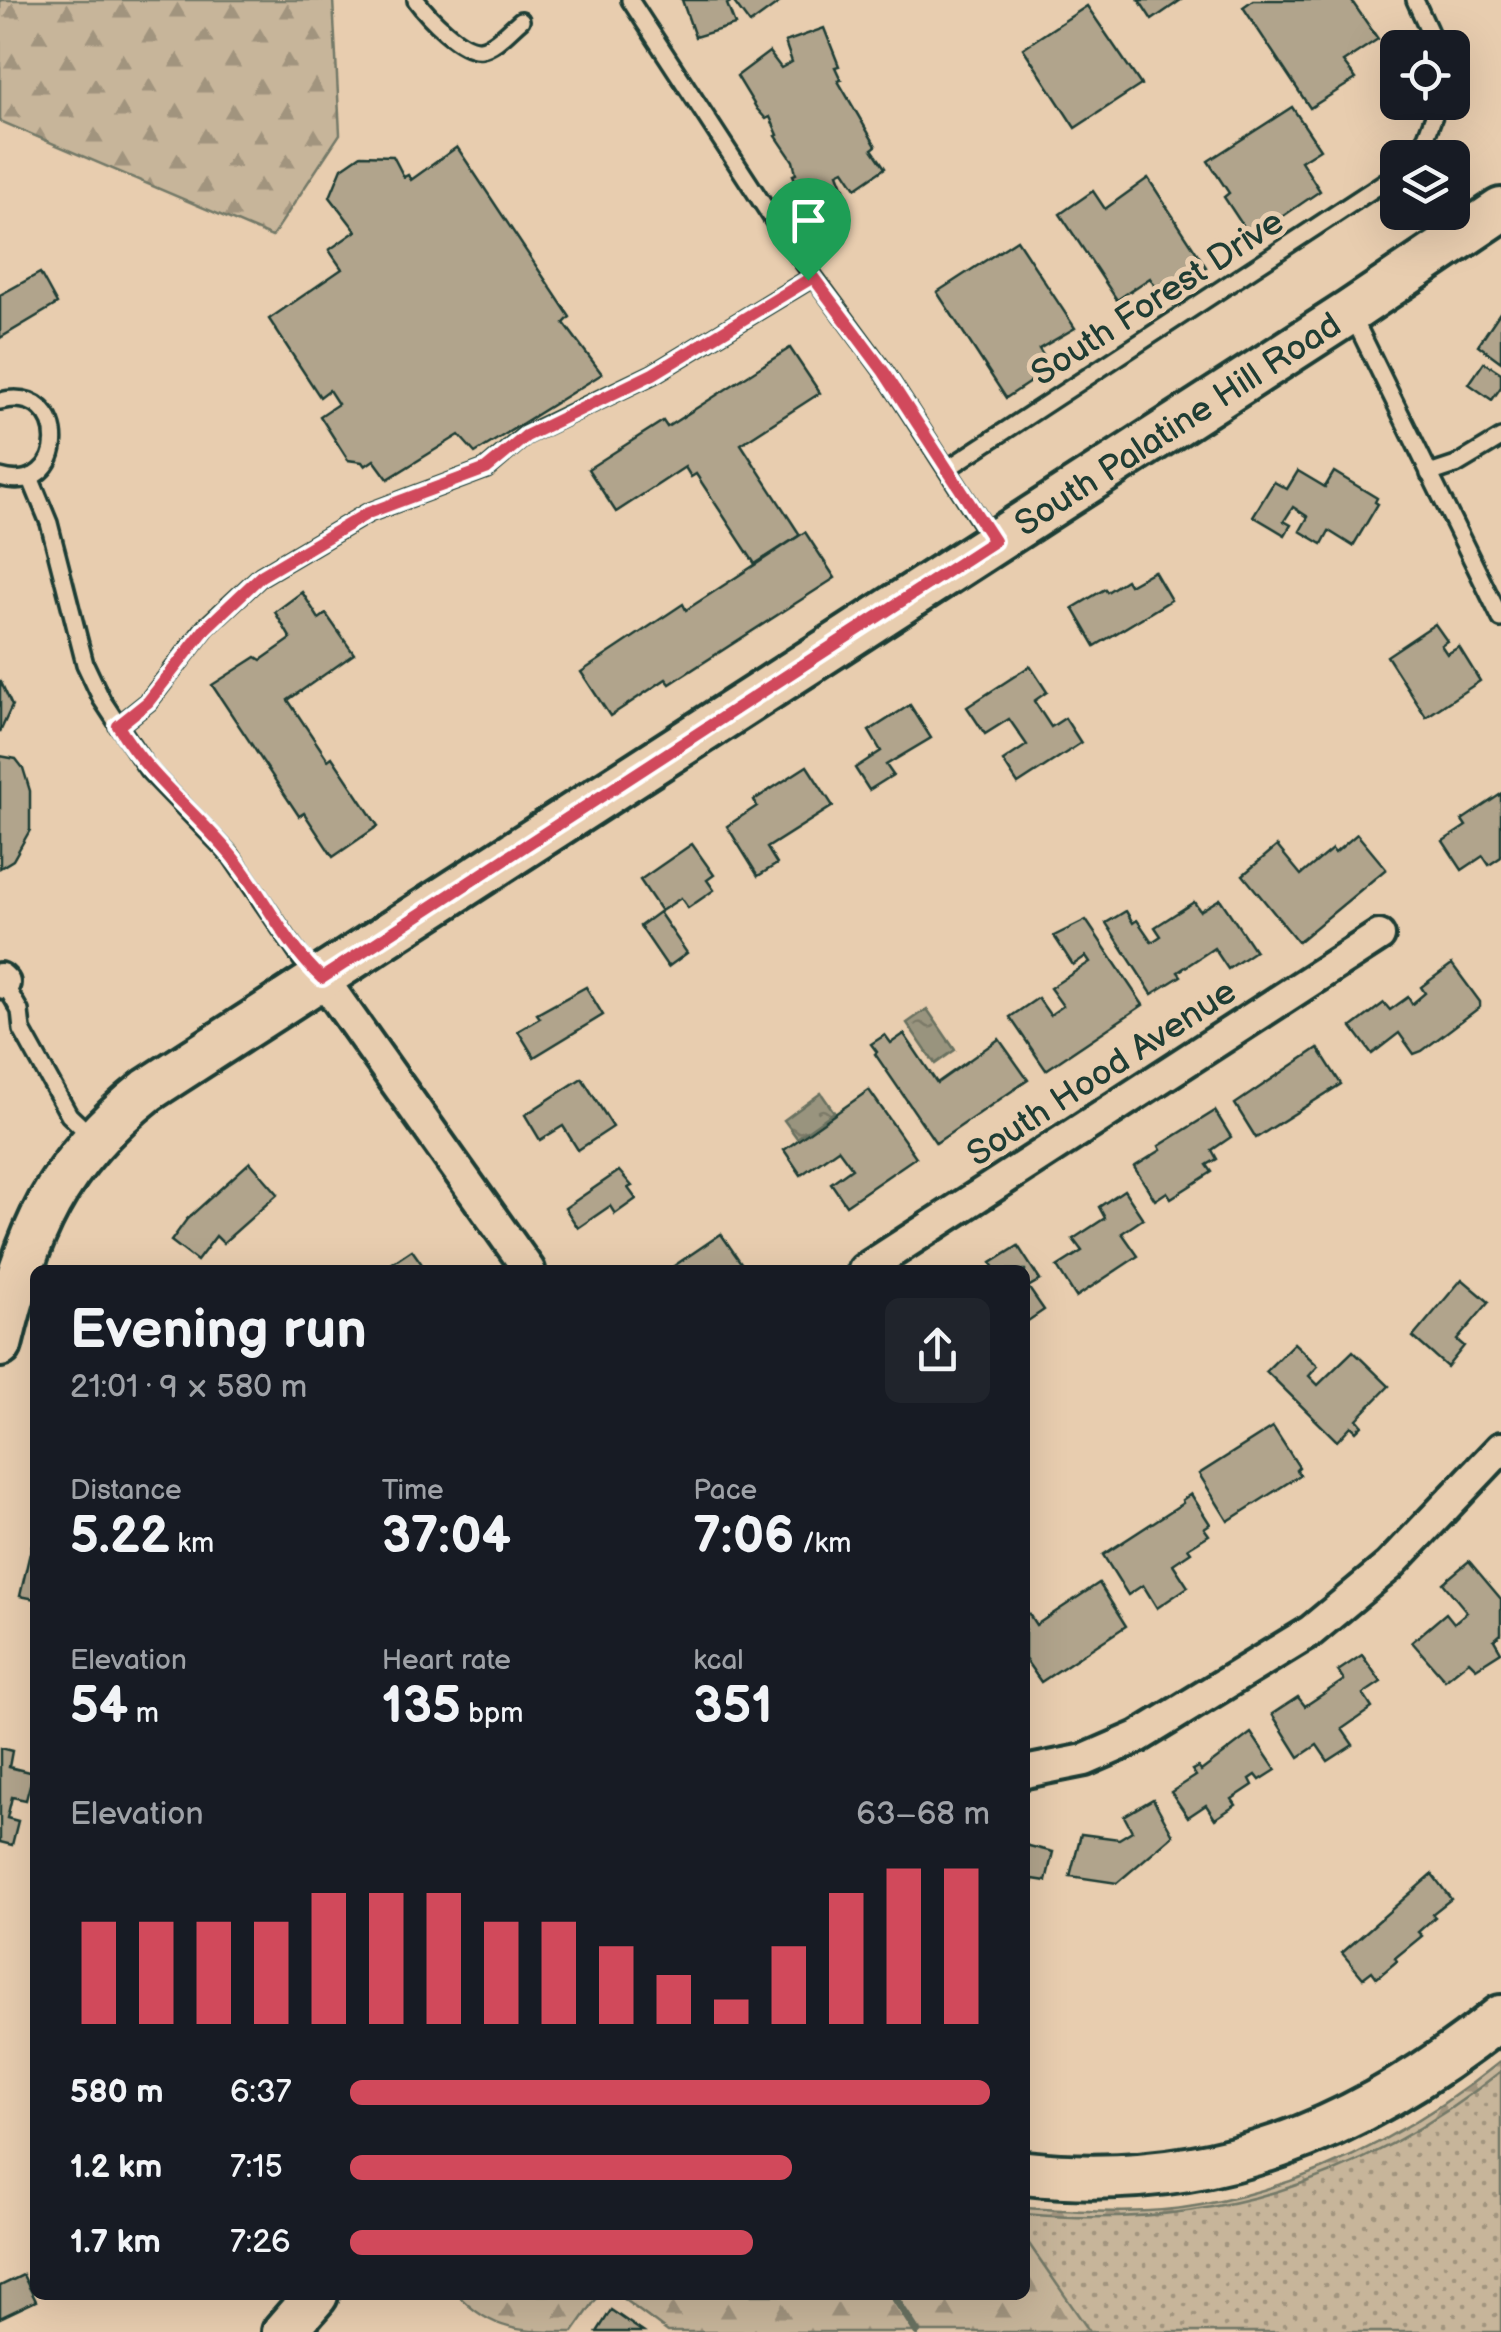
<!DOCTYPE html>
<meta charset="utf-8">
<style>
body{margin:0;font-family:"Balsamiq Sans",sans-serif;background:#20242c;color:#f1f3f6;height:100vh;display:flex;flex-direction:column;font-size:38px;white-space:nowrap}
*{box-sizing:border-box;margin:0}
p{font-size:32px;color:#9ea1a6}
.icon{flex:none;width:55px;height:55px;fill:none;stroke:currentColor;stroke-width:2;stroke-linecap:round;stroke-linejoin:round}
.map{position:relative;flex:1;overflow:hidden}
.panel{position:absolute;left:30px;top:1265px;width:1000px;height:1035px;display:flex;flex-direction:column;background:#171b24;border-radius:15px;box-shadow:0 10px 40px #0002}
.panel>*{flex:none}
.controls{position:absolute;left:1380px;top:30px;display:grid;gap:20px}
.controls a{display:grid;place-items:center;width:90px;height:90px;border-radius:15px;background:#171b24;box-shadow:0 10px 40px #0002;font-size:50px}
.pin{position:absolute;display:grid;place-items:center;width:85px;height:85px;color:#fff;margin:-102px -42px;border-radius:50% 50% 50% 0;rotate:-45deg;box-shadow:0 0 10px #0007}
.pin .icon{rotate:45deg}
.round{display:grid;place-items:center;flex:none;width:105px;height:105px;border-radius:15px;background:#20242c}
.head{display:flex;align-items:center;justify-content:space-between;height:170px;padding:0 40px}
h1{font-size:55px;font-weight:700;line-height:75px}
.metrics{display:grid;grid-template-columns:repeat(3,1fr);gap:15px;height:170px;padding:10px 40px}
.metrics div{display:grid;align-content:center}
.metrics b{font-size:50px;font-weight:700}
.metrics small{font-size:28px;font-weight:400}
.metrics p{font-size:28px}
.chart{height:280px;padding:20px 40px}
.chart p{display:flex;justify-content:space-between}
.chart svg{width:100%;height:180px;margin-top:10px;stroke:#d1495b;stroke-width:6}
ul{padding:0 40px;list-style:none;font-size:32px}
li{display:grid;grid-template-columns:160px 120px 1fr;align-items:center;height:75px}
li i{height:25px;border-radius:12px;background:#d1495b}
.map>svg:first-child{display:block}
.forest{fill:url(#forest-firs);stroke:#737967;stroke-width:2.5}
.park{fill:url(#park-dots);stroke:#737967;stroke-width:2.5}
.water{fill:url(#water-ripples);stroke:#687160;stroke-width:2.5}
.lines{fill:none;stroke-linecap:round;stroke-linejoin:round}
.stream{stroke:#687160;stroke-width:8}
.building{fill:#b1a48c;stroke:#1f3d34;stroke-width:2.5}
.lane-casing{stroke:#1f3d34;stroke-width:22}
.street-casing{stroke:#1f3d34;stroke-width:38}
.secondary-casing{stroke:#1f3d34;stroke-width:50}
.lane{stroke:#e8cdaf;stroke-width:15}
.street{stroke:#e8cdaf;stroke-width:30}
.secondary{stroke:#e8cdaf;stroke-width:42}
.route-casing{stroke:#fff;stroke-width:20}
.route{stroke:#d1495b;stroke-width:12}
.labels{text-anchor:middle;stroke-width:10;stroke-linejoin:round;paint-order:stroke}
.street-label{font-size:35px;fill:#1f3d34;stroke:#e8cdaf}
</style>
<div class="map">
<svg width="1501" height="2332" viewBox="0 0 1501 2332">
<defs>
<pattern id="forest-firs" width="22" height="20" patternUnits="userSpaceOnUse" patternTransform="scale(2.5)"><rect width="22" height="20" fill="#c7b59a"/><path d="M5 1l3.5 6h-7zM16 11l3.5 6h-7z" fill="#a1947e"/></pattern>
<pattern id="park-dots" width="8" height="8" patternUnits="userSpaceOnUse" patternTransform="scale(2.5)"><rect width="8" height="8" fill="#c7b59a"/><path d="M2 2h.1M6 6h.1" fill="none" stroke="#a1947e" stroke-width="1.8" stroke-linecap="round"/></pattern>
<pattern id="water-ripples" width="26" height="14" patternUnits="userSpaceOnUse" patternTransform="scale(2.5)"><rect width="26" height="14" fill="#99947e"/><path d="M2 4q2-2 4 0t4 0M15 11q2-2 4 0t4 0" fill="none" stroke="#7c7a68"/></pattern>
</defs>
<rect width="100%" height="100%" fill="#e8cdaf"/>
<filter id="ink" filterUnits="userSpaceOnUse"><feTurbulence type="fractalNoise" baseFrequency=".01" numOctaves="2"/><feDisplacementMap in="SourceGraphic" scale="20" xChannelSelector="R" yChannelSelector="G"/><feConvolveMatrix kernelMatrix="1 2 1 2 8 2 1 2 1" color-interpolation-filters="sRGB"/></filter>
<g filter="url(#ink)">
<g class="forest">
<path d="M0,0H333L340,134L272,237L0,121Z"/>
<path d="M1501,2061V2332H668L618,2295H1025V2208C1083,2211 1143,2216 1201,2205C1313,2184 1413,2132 1501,2061Z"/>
<path d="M458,2295H599L573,2332C524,2332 492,2332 458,2295Z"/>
</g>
<path class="park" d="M1501,2071V2332H1090L1025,2238V2214C1204,2231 1361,2184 1501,2071Z"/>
<g class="water">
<path d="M927,1009L955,1050L935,1064L907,1023Z"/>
<path d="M821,1093L834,1112L797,1138L784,1120Z"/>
</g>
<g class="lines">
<path class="stream" d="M893,2295L917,2332"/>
</g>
<g class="building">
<path d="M682,0H783L750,24L733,1L727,4L735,25L695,37Z"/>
<path d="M1139,0H1181L1152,20Z"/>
<path d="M1253,0H1351L1378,39L1343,62L1356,79L1310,108L1243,7Z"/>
<path d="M1087,6L1141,85L1075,128L1023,48Z"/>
<path d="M824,28L839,66L835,67L841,80L838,81L876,146L872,149L885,168L856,188L844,170L838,173L848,199L809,212L793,175L796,174L793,161L776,136L778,135L770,117L766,119L757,109L737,76L769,52L781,68L792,62L785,42Z"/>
<path d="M1292,107L1320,149L1301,161L1320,191L1251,238L1224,197L1229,193L1208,161Z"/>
<path d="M457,147L570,317L564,323L602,374L475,453L459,435L388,479L374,460L365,466L362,462L348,460L320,416L338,404L329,390L320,397L269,319L342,269L329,250L356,231L330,197L342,168L361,155L393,156L404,177L408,175L411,180Z"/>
<path d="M1148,178L1206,267L1160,295L1150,278L1117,300L1060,214L1093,191L1105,209Z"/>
<path d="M1017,240L1075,328L1039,349L1051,368L1006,398L937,292Z"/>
<path d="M40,273L57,304L0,338V295Z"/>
<path d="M1501,311V362L1478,345Z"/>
<path d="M790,348L820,393L741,444L800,535L755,564L696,474L691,477L685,467L616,512L588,469L663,421L667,427Z"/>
<path d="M1484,362L1501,373V387L1492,400L1469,384Z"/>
<path d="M1298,471L1325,487L1334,472L1377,498L1375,502L1378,504L1353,546L1329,531L1322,544L1300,531L1308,517L1293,507L1284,521L1291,525L1285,535L1253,516L1274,482L1287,489Z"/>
<path d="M805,532L835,578L670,684L666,679L610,716L581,672L683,604L686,610Z"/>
<path d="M1154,571L1171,600L1095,646L1073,608L1105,589L1107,592L1126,580L1129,585Z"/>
<path d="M302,592L319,619L326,614L354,654L288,700L328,760L332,757L378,826L333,857L304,813L299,816L212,685L256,657L261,660L291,639L275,612Z"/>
<path d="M1435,624L1447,641L1441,645L1447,654L1459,647L1480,681L1426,717L1387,656Z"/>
<path d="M1030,666L1047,692L1034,701L1051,727L1065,718L1081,743L1018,784L1003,761L1027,745L1009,719L985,734L967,707Z"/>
<path d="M0,680L12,706L0,732Z"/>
<path d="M910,705L931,738L886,765L893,775L869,790L855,768L881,751L869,731Z"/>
<path d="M0,756L16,759L23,768L30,791V830L13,860L0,868Z"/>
<path d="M807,766L833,806L767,848L777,864L758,876L727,826L757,806L754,800Z"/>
<path d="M1501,794V857L1489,865L1483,856L1462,870L1443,841L1466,826L1462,820Z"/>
<path d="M1357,834L1386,869L1298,942L1243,875L1277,846L1301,875L1332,849L1335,853Z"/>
<path d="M692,844L714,875L707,880L714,890L688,908L681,898L661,911L640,880Z"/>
<path d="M1220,899L1255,951L1228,969L1214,948L1178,972L1181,976L1152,994L1106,923L1126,911L1133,923L1137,920L1152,942L1161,936L1155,927L1194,902L1200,911Z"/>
<path d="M659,912L687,953L668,967L640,926Z"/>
<path d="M1086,920L1143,1005L1046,1070L1010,1017L1038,998L1050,1015L1063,1006L1050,988L1090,962L1086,956L1073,965L1054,936Z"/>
<path d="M1452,964L1480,1002V1007L1422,1051L1414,1054L1399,1033L1372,1054L1352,1027L1384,1003L1390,1010L1408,997L1412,1004L1425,993L1421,987Z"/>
<path d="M586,987L603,1015L534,1057L518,1031L540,1018L537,1014Z"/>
<path d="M904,1034L937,1083L999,1039L1028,1080L936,1143L875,1054L877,1052L871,1044L885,1035L891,1043Z"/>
<path d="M1318,1048L1341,1084L1256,1138L1235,1104Z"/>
<path d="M582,1078L613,1127L578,1150L563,1126L540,1140L525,1115Z"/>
<path d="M869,1090L916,1157L846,1205L831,1183L852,1168L838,1149L801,1175L784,1150Z"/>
<path d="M1215,1111L1231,1137L1212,1150L1217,1159L1207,1165L1212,1172L1171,1198L1167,1192L1155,1200L1134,1167L1161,1150L1159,1146Z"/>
<path d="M250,1162L278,1194L223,1243L216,1236L197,1261L171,1241L187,1219Z"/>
<path d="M619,1171L632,1186L628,1188L636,1199L615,1214L610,1206L578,1228L565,1208Z"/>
<path d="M1124,1190L1143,1219L1122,1233L1138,1256L1076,1297L1057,1267L1082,1251L1073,1239L1105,1218L1099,1207Z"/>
<path d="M721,1234L746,1270H668Z"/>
<path d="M1018,1246L1040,1280L1028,1287L1044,1310L1025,1323V1270H995L991,1263Z"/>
<path d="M412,1250L426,1270H382Z"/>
<path d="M1462,1279L1489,1302L1457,1340L1464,1346L1447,1367L1413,1337Z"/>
<path d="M1294,1343L1318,1366L1309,1376L1318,1385L1353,1351L1389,1386L1357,1419L1362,1425L1356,1431L1351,1426L1337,1441L1266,1371Z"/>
<path d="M1273,1427L1299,1467L1296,1470L1300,1475L1228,1521L1199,1474Z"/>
<path d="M1191,1494L1210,1524L1204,1528L1209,1535L1188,1548L1191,1552L1173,1564L1188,1587L1157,1608L1143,1585L1128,1595L1103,1555L1183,1503L1182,1500Z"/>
<path d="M35,1531V1599L20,1596Z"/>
<path d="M1469,1561L1501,1599V1634L1494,1640L1501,1652L1476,1668L1469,1661L1445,1680L1412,1642L1446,1613L1454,1623L1467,1612L1443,1583Z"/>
<path d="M1099,1583L1126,1626L1041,1682L1025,1659V1608L1036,1625Z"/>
<path d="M1362,1655L1381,1682L1363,1694L1372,1708L1342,1729L1353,1745L1328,1761L1317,1745L1299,1757L1272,1714L1298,1697L1305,1706L1344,1680L1338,1671Z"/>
<path d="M1251,1733L1276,1770L1260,1780L1256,1775L1250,1779L1253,1785L1232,1799L1236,1805L1215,1819L1206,1805L1188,1817L1171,1792L1196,1776L1192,1770L1198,1767L1201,1771Z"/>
<path d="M0,1748L12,1751L9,1767L33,1773L26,1800L12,1797L7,1818L18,1821L12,1845L0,1842Z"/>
<path d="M1153,1799L1173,1835L1117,1883L1070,1876L1081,1834L1119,1839L1132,1831L1124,1816Z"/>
<path d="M1025,1845L1053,1852L1046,1881L1033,1879L1025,1912Z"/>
<path d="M1432,1874L1451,1899L1432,1914L1435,1917L1418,1932L1422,1936L1395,1958L1397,1961L1377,1978L1372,1971L1363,1978L1342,1953Z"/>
<path d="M23,2275L36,2301L0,2318V2286Z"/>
<path d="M611,2310L643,2332H597Z"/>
</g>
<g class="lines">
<defs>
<g id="lane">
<path d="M416,0C427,15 461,52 481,49C495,47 510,29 521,20"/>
<path d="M630,0L783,235L884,372L993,541"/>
<path d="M1415,0L1437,48"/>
<path d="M1412,158L1426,137L1439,102"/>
<path d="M1352,315L1501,619"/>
<path d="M0,401C73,383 70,498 0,477"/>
<path d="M947,469L1398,173"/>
<path d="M1429,474L1456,465L1501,438"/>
<path d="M30,477L49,523L85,664L102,700L148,770L231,856L302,960L319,975"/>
<path d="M118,726L148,702L206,627L261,576L368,513L486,469L526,435L653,374L813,277"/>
<path d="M4,983L20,1011L22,1030L69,1115L91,1136"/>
</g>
<g id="street">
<path d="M322,978L529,1270"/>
<path d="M0,979L4,983"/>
<path d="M864,1270L1379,936"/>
<path d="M1025,1772L1085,1760L1138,1737L1311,1631L1389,1566L1501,1448"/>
</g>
<g id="secondary">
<path id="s1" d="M0,1345C27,1233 55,1164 148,1090L1350,312L1501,210"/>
<path d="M1025,2173C1212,2193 1358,2132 1501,2017"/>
<path d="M284,2332L316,2295"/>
</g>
</defs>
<use href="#lane" class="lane-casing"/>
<use href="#street" class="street-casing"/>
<use href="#secondary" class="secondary-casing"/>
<use href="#lane" class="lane"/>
<use href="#street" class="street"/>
<use href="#secondary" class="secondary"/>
</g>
</g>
<g class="lines" filter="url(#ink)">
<defs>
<path id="route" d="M813,277L884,372L994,541L322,978C284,943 263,894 230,854C193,810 148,776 118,726L148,702L206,628L261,576L368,513L486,469L526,436L653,374Z"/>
</defs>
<use href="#route" class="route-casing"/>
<use href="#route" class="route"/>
</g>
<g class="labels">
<g class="street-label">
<text transform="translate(1157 297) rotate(-33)" y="12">South Forest Drive</text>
<text dy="12" stroke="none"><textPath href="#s1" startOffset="1528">South Palatine Hill Road</textPath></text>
<text transform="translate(1101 1072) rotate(-33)" y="12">South Hood Avenue</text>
</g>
</g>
</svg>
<div class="controls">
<a><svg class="icon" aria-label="locate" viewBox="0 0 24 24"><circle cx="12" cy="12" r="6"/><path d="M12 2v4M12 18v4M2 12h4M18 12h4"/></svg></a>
<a><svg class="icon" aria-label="layers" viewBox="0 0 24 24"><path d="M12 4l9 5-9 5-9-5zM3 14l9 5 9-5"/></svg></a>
</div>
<div class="pin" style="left:808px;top:280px;background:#1e9e55"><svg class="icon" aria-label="arrive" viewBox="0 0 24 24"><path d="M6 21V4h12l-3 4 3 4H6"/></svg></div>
<section class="panel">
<div class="head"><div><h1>Evening run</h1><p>21:01 · 9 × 580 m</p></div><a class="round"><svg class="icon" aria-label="share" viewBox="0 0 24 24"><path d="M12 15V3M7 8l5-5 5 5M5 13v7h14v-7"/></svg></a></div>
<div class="metrics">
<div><p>Distance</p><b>5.22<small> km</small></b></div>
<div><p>Time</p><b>37:04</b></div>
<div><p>Pace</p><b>7:06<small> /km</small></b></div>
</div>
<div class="metrics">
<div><p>Elevation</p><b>54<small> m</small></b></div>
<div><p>Heart rate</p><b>135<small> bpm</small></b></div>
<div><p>kcal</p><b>351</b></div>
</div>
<div class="chart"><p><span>Elevation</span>63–68 m</p>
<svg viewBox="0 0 160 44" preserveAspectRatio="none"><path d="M5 44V19M15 44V19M25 44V19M35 44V19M45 44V12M55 44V12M65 44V12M75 44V19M85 44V19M95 44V25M105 44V32M115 44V38M125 44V25M135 44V12M145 44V6M155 44V6"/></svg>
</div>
<ul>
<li><b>580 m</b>6:37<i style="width:100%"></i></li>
<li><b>1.2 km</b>7:15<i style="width:69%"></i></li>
<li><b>1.7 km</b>7:26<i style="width:63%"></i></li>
</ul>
</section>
</div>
